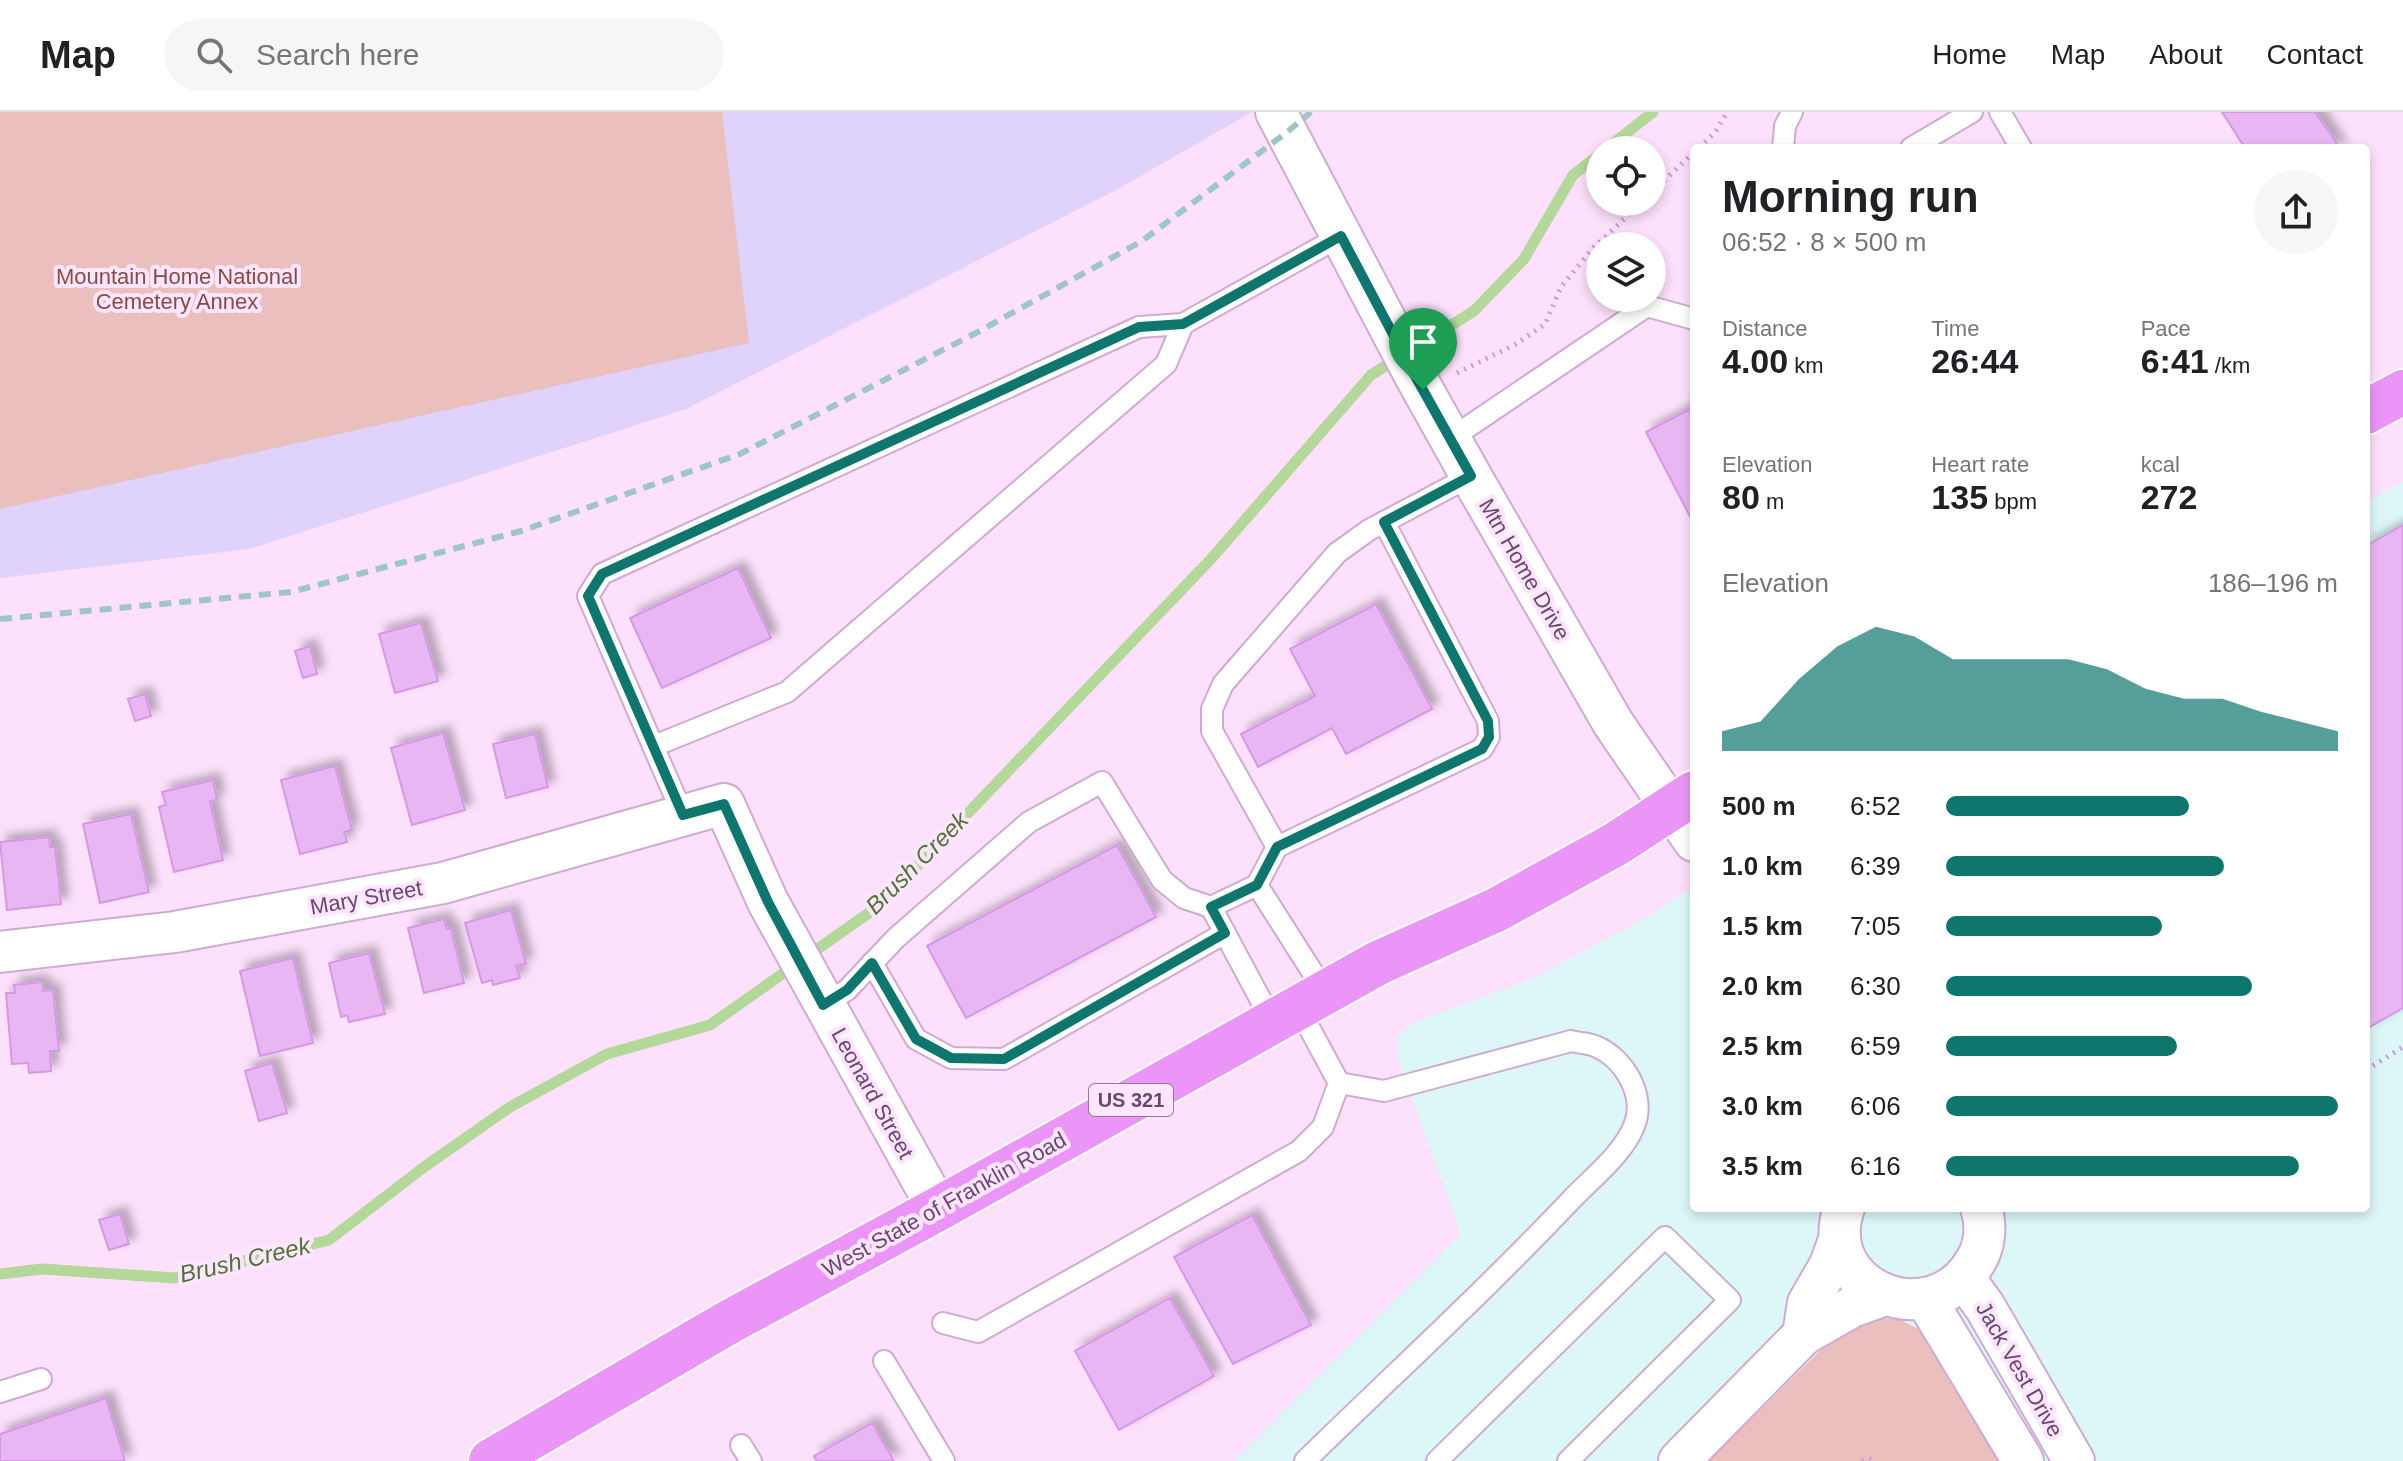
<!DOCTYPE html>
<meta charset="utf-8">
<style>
body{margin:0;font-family:Arial,sans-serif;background:#f6f6f6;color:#202124;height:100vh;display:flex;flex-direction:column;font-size:30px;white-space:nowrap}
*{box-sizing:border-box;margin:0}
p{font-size:26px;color:#757577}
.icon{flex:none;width:44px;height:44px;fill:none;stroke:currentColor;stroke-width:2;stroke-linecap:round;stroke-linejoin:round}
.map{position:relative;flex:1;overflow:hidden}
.drawer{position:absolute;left:1690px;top:32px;width:680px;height:1068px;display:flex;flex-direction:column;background:#fff;border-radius:8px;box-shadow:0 4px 12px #0003}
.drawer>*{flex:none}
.fabs{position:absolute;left:1586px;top:24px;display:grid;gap:16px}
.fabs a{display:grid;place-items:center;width:80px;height:80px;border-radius:50%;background:#fff;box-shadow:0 4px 12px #0003;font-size:40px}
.pin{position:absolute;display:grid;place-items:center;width:68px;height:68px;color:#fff;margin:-82px -34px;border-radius:50% 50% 50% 0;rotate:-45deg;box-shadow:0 0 8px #0007}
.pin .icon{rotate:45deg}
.round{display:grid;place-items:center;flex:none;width:84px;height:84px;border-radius:42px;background:#f6f6f6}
.head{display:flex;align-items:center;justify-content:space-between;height:136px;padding:0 32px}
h1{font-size:44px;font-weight:700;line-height:60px}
.metrics{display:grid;grid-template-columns:repeat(3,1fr);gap:12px;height:136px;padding:8px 32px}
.metrics div{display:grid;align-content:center}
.metrics b{font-size:34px;font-weight:700}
.metrics small{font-size:22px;font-weight:400}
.metrics p{font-size:22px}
.chart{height:224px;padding:16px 32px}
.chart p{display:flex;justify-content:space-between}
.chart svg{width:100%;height:144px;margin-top:8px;fill:#0f766e;opacity:.7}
ul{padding:0 32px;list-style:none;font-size:26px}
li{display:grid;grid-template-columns:128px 96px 1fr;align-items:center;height:60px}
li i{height:20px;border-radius:10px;background:#0f766e}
header{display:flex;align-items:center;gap:48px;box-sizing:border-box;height:112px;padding:0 40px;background:#fff;border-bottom:2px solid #e0e0e0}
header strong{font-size:38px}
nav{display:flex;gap:44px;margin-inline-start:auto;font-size:28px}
.search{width:560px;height:72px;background:#f6f6f6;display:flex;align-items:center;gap:20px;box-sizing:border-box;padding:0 28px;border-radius:44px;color:#757577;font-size:30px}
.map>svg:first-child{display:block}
.education{fill:#ddf7f9}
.medical{fill:#dfd2fb}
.green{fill:#eabfbe}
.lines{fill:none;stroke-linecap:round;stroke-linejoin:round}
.stream{stroke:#b4d89a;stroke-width:11}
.building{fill:#e8b7f3;stroke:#d697e6;stroke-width:2;filter:url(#shadow)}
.service-casing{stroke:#ceacd2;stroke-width:24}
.minor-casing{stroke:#ceacd2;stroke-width:44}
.trunk-casing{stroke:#fff;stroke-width:48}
.path{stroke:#cc9ad7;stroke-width:5;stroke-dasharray:2 6;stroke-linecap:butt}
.service{stroke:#fff;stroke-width:20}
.minor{stroke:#fff;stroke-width:40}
.trunk{stroke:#ec95f8;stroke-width:44}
.rail{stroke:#9fc5c4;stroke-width:6;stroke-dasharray:12 8;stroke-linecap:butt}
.route-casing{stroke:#fff;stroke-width:16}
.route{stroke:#0f766e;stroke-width:10}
.labels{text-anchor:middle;stroke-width:8;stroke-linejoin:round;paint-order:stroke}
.shield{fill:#ffe6fe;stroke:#97779d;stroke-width:2}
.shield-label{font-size:20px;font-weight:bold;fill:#6a4773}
.park-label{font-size:22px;fill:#864c44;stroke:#ffe6fe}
.street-label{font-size:22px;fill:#6a4773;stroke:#ffe6fe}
.water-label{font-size:24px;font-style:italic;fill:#507338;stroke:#ffe6fe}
</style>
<header>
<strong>Map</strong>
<div class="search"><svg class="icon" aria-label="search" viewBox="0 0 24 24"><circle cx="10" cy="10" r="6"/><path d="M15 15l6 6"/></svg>Search here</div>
<nav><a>Home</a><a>Map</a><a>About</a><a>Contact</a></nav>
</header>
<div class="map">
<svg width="2403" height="1349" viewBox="0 0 2403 1349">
<defs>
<filter id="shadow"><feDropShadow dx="7" dy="-7" stdDeviation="4" flood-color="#0004"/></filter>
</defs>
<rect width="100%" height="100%" fill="#fde0fb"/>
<path class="education" d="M2403,370V1349H1235L1461,1122L1398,947V923L1417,909L1535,866L1652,802L1694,774V1096H2366V390Z"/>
<path class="medical" d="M0,0H1252L1118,77L686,297L249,437L0,466Z"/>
<g class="green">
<path d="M0,0H722L749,231L0,397Z"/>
<path d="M1883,1206L1900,1208L1925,1220L2009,1349H1708L1833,1226L1867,1210Z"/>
</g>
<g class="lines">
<g class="stream">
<path d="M1605,38L1653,0"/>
<path d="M0,1162L42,1157L175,1166L329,1128L424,1055L510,995L607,942L710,913L880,793L1211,447L1371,263L1474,199L1524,147L1573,63L1600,42"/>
</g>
</g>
<g class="building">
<path d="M2222,0H2315L2340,36H2245Z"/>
<path d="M1694,295V412L1646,320Z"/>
<path d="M2403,413V896L2366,917V434Z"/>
<path d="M738,456L771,526L662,576L630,506Z"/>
<path d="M1376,492L1432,597L1346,642L1332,616L1258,655L1241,622L1315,584L1290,537Z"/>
<path d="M421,511L438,569L395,581L379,522Z"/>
<path d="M310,534L317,562L303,566L295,539Z"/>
<path d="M145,582L151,604L135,609L128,587Z"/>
<path d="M443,621L465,698L412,713L391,636Z"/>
<path d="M535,622L548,675L506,686L493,632Z"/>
<path d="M335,654L352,718L344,720L347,730L300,742L281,668Z"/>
<path d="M213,668L217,688L210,689L223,748L174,760L159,695L166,693L162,680Z"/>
<path d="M131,702L149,780L100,791L83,712Z"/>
<path d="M49,725L50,735H55L61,792L7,798L0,730Z"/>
<path d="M1117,733L1156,805L966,906L927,834Z"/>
<path d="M511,798L526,852L516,854L520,866L493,873L492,868L482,871L465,811Z"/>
<path d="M444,807L447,817L451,816L464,871L424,881L408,816Z"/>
<path d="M369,841L385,902L349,910L347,903L341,905L329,851Z"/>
<path d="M293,846L313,931L260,944L240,859Z"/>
<path d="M42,870L43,879L53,878L59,939H50L51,959L29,961L28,951L12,952L6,881H15L14,873Z"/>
<path d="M272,951L287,1001L259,1009L245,959Z"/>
<path d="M120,1102L129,1132L109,1138L99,1108Z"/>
<path d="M1252,1103L1311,1213L1233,1252L1174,1145Z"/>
<path d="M1170,1186L1214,1264L1119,1318L1075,1239Z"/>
<path d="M106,1286L125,1349H0V1322Z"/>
<path d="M872,1311L894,1349H817L814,1344Z"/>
</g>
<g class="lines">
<defs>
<g id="service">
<path d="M2000,0L2021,36"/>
<path d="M1783,36L1785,14L1792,0"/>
<path d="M1911,36L1972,0"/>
<path d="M1450,327L1647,194L1694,207"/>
<path d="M654,634L787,580L1166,252L1183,212"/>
<path d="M683,703L588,484L602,462L1139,215L1183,212L1341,124"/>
<path d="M1277,735L1212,619V597L1223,572L1337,441L1369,418L1471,364"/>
<path d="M1257,773L1277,735L1482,637L1489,625L1488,609L1384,410"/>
<path d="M872,851L916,927L951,946L1004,947L1225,821"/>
<path d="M823,893L847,878L896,826L1029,710L1102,670L1162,768L1184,786L1211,795"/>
<path d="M1272,909L1211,795L1257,773L1325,880"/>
<path d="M943,1211L978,1220L1299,1039L1323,1015L1339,971L1298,895"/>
<path d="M884,1249L944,1349"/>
<path d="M0,1280L41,1267"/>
<path d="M741,1333L751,1349"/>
<path d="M1305,1349C1394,1262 1486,1178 1571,1088C1592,1066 1623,1042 1634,1014C1647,983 1623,945 1595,934C1588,931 1578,931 1571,929L1384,979L1339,971"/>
<path d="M1437,1349L1665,1125L1730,1188L1568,1349"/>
</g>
<g id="minor">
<path d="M1276,0L1414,262L1471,364L1613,611L1694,729"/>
<path d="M0,840L175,820L443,771L724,692L768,790L938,1097"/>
<path d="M1844,1096C1816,1176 1931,1225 1975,1150C1985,1135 1987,1113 1981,1096"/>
<path d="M1964,1166L1985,1195L2074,1349"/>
<path d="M1925,1186L2023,1349"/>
<path d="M1803,1223L1808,1191L1830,1153L1840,1125"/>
<path d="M1679,1349L1803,1223L1852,1195L1885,1183"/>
</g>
<g id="trunk">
<path d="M2366,300L2403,280"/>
<path d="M491,1349L729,1210L938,1097L1378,851L1496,798L1616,732L1694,681"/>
</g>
</defs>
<use href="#service" class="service-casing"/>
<use href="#minor" class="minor-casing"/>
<use href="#trunk" class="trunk-casing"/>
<g class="path">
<path d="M1699,36L1716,19L1727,0"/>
<path d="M1652,80L1694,40"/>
<path d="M1457,261L1516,232L1545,212L1561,175L1593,136L1642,90"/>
<path d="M2366,958L2403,935"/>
<path d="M1862,1349L1868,1346L1875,1349"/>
</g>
<use href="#service" class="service"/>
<use href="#minor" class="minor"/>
<use href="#trunk" class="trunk"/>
<path class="rail" d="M0,507L291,480L521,419L740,342L974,222L1142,129L1286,21L1311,0"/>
</g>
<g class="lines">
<defs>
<path id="route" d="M1341,124L1414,262L1471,364L1384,410L1488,609L1489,625L1482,637L1277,735L1257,773L1211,795L1225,821L1004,947L951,946L916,927L872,851L847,878L823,893L768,790L724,692L683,703L588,484L602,462L1139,215L1183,212Z"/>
</defs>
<use href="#route" class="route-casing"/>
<use href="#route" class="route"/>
</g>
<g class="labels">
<rect class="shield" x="1089" y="972" width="84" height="32" rx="6"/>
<g class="shield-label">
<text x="1131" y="995">US 321</text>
</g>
<g class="park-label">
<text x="177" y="172">Mountain Home National<tspan x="177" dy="25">Cemetery Annex</tspan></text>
</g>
<g class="street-label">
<text transform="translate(1525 457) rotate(60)" y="8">Mtn Home Drive</text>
<text transform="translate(366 785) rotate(-10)" y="8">Mary Street</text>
<text transform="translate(873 981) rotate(61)" y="8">Leonard Street</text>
<text transform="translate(944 1092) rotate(-29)" y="8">West State of Franklin Road</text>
<text transform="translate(2020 1257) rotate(60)" y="8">Jack Vest Drive</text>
</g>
<g class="water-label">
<text transform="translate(917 751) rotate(-45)" y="8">Brush Creek</text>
<text transform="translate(245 1148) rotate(-13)" y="8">Brush Creek</text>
</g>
</g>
</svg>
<div class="fabs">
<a><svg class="icon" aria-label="locate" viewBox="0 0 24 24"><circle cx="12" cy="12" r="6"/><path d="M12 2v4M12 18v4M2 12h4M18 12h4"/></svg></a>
<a><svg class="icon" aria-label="layers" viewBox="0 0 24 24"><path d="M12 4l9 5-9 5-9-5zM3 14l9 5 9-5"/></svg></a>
</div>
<div class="pin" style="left:1423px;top:278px;background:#1e9e55"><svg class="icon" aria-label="arrive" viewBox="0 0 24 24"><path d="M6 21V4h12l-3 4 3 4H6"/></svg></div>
<section class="drawer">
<div class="head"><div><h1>Morning run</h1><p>06:52 · 8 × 500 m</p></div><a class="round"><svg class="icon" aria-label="share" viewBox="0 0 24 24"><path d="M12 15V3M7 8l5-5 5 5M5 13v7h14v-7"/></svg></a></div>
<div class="metrics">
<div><p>Distance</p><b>4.00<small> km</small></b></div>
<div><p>Time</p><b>26:44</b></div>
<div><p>Pace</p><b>6:41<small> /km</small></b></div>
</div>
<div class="metrics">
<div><p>Elevation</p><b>80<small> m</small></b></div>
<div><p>Heart rate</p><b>135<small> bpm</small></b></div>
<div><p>kcal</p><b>272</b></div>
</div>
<div class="chart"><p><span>Elevation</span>186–196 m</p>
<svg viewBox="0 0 160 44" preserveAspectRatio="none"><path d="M0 44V38L10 35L20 22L30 12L40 6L50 9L60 16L70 16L80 16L90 16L100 19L110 25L120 28L130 28L140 32L150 35L160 38V44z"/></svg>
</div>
<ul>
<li><b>500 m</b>6:52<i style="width:62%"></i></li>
<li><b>1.0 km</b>6:39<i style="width:71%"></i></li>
<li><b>1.5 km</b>7:05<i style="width:55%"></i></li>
<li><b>2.0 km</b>6:30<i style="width:78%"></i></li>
<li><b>2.5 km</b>6:59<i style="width:59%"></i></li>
<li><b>3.0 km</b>6:06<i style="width:100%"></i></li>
<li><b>3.5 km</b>6:16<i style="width:90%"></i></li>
</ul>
</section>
</div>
